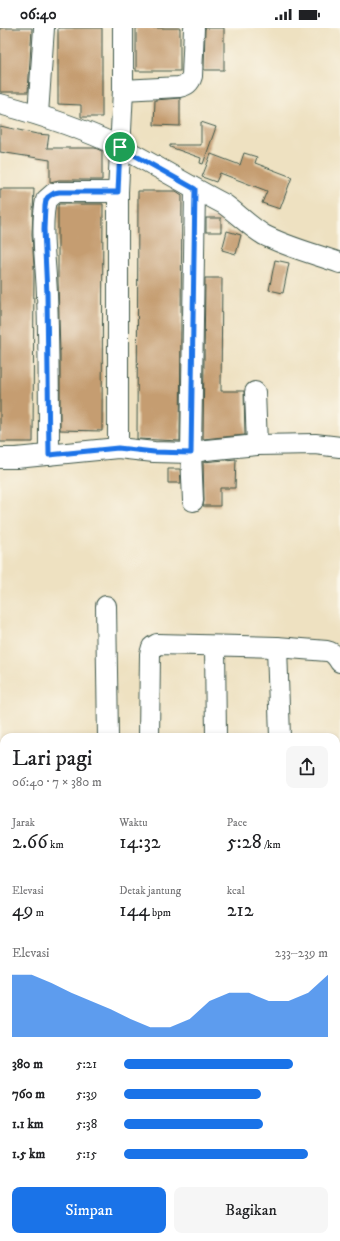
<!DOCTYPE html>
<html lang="id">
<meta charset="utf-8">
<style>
body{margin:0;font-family:"IM FELL DW Pica",serif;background:#f6f6f6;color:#202124;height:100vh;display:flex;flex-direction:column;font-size:15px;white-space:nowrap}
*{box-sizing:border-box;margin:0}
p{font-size:13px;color:#757577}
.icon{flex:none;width:22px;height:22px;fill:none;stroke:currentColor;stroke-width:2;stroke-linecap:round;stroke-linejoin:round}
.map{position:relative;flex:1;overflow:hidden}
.sheet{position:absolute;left:0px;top:705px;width:340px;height:508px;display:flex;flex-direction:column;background:#fff;border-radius:12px 12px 0 0;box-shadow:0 2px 6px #0003}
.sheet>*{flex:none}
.pin{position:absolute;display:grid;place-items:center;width:34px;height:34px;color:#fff;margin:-17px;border:2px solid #fff;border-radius:50%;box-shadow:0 1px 4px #0007}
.round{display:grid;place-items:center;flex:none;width:42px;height:42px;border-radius:8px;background:#f6f6f6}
.summary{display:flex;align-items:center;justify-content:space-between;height:68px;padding:0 12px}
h1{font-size:22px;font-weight:600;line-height:30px}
.metrics{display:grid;grid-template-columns:repeat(3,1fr);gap:6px;height:68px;padding:4px 12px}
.metrics div{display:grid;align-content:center}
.metrics b{font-size:20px;font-weight:600}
.metrics small{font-size:11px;font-weight:400}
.metrics p{font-size:11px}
.chart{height:112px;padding:8px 12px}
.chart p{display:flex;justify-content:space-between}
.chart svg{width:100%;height:72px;margin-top:4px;fill:#1a73e8;opacity:.7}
.primary-button{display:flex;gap:8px;margin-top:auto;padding:8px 12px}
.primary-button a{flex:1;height:46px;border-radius:8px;background:#1a73e8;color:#fff;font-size:16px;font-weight:600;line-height:46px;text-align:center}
.primary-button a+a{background:#f6f6f6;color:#202124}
ul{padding:0 12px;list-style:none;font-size:13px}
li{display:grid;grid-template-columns:64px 48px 1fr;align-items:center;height:30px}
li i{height:10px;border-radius:5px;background:#1a73e8}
.status{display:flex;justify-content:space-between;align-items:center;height:28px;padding:0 20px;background:#fff;direction:ltr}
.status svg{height:11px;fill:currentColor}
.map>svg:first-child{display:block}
.building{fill:#c59d71}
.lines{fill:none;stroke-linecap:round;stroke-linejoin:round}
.minor-casing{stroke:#3e5649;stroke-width:22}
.minor{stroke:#fff;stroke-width:20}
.route-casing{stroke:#fff;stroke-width:8}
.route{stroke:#1a73e8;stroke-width:5}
</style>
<div class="status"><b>06:40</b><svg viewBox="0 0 49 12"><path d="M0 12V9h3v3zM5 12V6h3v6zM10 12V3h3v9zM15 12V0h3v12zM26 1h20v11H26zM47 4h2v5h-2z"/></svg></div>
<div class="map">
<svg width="340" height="1213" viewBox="0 0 340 1213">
<rect width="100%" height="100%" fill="#fbf7ec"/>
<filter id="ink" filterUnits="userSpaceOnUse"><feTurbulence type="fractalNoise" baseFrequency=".025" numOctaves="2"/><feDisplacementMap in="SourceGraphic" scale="8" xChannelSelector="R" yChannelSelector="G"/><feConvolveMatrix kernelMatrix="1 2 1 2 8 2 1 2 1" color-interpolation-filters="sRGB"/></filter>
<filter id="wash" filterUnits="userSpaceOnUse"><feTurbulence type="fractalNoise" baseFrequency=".012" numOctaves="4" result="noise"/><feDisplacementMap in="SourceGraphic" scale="16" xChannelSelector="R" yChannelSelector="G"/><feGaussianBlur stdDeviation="0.9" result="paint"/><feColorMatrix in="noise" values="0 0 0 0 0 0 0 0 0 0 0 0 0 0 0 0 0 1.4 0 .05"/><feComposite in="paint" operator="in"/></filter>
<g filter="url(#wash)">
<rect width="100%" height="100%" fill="#eee1c1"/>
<g id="blocks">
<g class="building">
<path d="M0,0H32L28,64H0Z"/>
<path d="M58,0H102V89H81V77L58,76Z"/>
<rect x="136" y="0" width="44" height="43"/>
<path d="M205,0H224V42H204Z"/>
<path d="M180,70V98L154,97L155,72Z"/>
<path d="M201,94L216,99L203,136L200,135L201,130L170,119V117H201Z"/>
<path d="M0,98L37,106L49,107L47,120H95L102,123V152H59L50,154V132L0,124Z"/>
<path d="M244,125L257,129L255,135L292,149L280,181L262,175L267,163L220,145L216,154L202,149L211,126L240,137Z"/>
<path d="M0,161H34L32,206L34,239L33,414H0Z"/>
<path d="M138,163H176L182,167L180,413L137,411Z"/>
<path d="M59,176H103L102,403L60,402V326L58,253V177Z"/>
<rect x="206" y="190" width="15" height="14"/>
<path d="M227,203L241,207L236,226L222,222Z"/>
<path d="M275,232L289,235L283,265L269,262Z"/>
<path d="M205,250H222L221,363H244L245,407L203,411Z"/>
<path d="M236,431L235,460H220V478H203L204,473L203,434Z"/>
<path d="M168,441H180L181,455H168Z"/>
</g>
</g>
</g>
<g filter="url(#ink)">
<use href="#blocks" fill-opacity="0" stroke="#3e5649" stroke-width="1"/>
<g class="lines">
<defs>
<g id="minor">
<path d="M123,62L179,59C187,57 190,55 192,48L194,0"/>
<path d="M0,76C41,87 82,100 120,119C155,137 189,158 224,176C238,186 249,198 264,207C287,219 315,226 340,235"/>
<path d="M38,86L44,0"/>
<path d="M255,364L257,417"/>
<path d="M118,420V164L123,62V0"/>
<path d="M49,427C49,373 49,319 47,266C46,236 40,200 46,172L54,165L59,164H118"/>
<path d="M0,430H16L118,420L154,424L191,425L206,422L257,417L315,416L340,419"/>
<path d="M193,473L191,425L195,161"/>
<path d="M106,578L108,709"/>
<path d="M215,618L216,709"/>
<path d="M277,619L280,709"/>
<path d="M149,709L150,626L152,619L157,616L277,619L327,623C333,624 337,629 340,634"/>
<path d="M336,769L340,768"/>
<path d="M336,923H340"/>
<path d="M336,1028H340"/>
<path d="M336,1191L340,1192"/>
<path d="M138,1209V1213"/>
<path d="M159,1209V1213"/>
<path d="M255,1209V1213"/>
<path d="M335,1213V1209"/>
</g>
</defs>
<use href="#minor" class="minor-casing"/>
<use href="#minor" class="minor"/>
</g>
</g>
<g class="lines" filter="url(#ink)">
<defs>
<path id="route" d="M120,119L195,161L191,425L154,424L118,420L49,427L47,266L44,201L45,178L46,172L48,169L54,165L59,164H118Z"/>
</defs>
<use href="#route" class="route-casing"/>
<use href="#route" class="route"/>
</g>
</svg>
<div class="pin" style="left:120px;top:119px;background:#1e9e55"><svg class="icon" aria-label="arrive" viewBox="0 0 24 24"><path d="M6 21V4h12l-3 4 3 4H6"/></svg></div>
<section class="sheet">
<div class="summary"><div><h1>Lari pagi</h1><p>06:40 · 7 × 380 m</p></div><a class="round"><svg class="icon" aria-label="share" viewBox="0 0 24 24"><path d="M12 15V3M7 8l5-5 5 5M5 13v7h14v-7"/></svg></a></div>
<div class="metrics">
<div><p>Jarak</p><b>2.66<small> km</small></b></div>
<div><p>Waktu</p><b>14:32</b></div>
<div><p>Pace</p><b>5:28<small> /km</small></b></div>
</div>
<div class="metrics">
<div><p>Elevasi</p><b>49<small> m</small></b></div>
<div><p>Detak jantung</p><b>144<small> bpm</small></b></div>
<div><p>kcal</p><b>212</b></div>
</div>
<div class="chart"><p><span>Elevasi</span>233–239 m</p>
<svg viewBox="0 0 160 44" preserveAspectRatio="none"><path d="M0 44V6L10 6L20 11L30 17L40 22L50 27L60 33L70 38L80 38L90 33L100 22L110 17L120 17L130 22L140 22L150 17L160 6V44z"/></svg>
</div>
<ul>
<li><b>380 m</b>5:21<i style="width:83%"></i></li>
<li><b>760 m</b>5:39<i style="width:67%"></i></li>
<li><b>1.1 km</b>5:38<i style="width:68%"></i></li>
<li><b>1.5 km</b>5:15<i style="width:90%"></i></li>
</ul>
<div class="primary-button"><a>Simpan</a><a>Bagikan</a></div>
</section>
</div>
